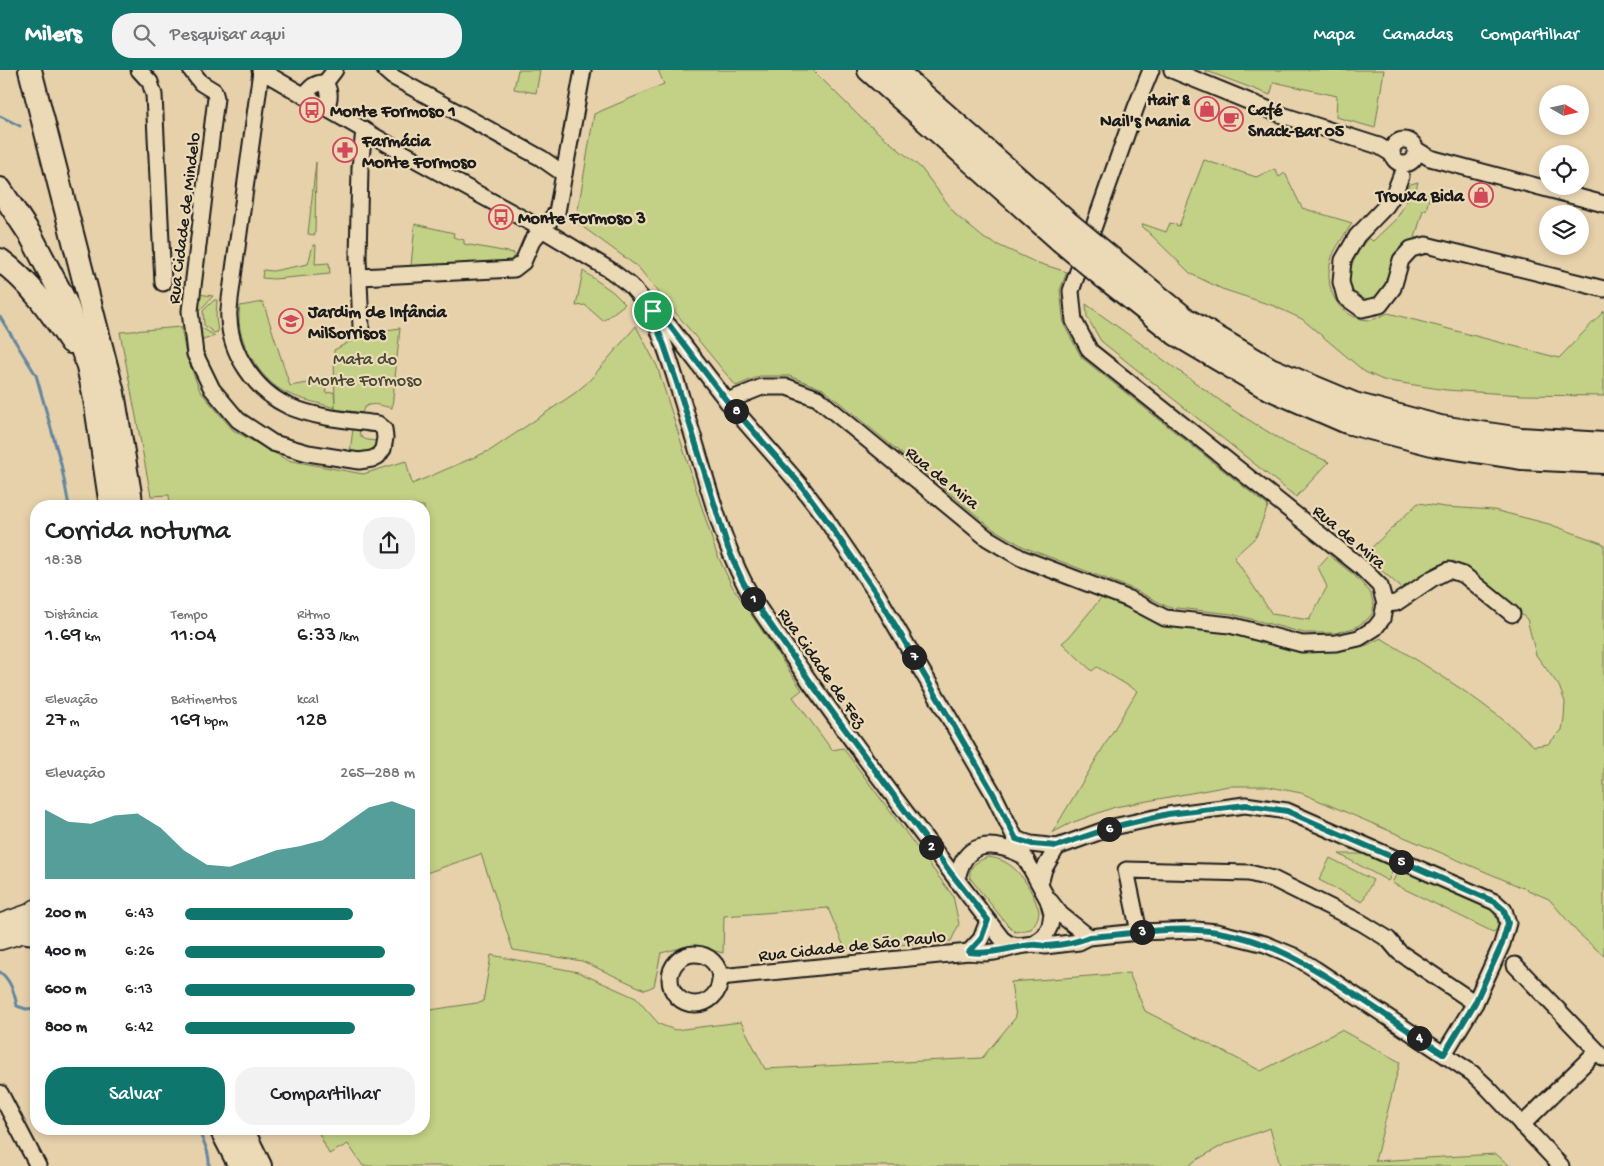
<!DOCTYPE html>
<html lang="pt">
<meta charset="utf-8">
<style>
body{margin:0;font-family:"Gochi Hand",sans-serif;background:#f2f2f2;color:#202124;height:100vh;display:flex;flex-direction:column;font-size:19px;white-space:nowrap}
*{box-sizing:border-box;margin:0}
p{font-size:16px;color:#757577}
.icon{flex:none;width:28px;height:28px;fill:none;stroke:currentColor;stroke-width:2;stroke-linecap:round;stroke-linejoin:round}
.map{position:relative;flex:1;overflow:hidden}
.panel{position:absolute;left:30px;top:430px;width:400px;height:635px;display:flex;flex-direction:column;background:#fff;border-radius:20px;box-shadow:0 2px 8px #0003}
.panel>*{flex:none}
.needle{width:32px;rotate:99deg}
.fabs{position:absolute;left:1539px;top:15px;display:grid;gap:10px}
.fabs a{display:grid;place-items:center;width:50px;height:50px;border-radius:50%;background:#fff;box-shadow:0 2px 8px #0003;font-size:25px}
.pin{position:absolute;display:grid;place-items:center;width:42px;height:42px;color:#fff;margin:-21px;border:2px solid #fff;border-radius:50%;box-shadow:0 1px 5px #0007}
.km{position:absolute;width:25px;height:25px;margin:-12px;border-radius:50%;background:#222;color:#fff;font-size:14px;line-height:25px;text-align:center}
.round{display:grid;place-items:center;flex:none;width:52px;height:52px;border-radius:20px;background:#f2f2f2}
.head{display:flex;align-items:center;justify-content:space-between;height:85px;padding:0 15px}
h1{font-size:28px;font-weight:600;line-height:38px}
.metrics{display:grid;grid-template-columns:repeat(3,1fr);gap:8px;height:85px;padding:5px 15px}
.metrics div{display:grid;align-content:center}
.metrics b{font-size:21px;font-weight:600}
.metrics small{font-size:14px;font-weight:400}
.metrics p{font-size:14px}
.chart{height:140px;padding:10px 15px}
.chart p{display:flex;justify-content:space-between}
.chart svg{width:100%;height:90px;margin-top:5px;fill:#0f766e;opacity:.7}
.action{display:flex;gap:10px;margin-top:auto;padding:10px 15px}
.action a{flex:1;height:58px;border-radius:20px;background:#0f766e;color:#fff;font-size:20px;font-weight:600;line-height:58px;text-align:center}
.action a+a{background:#f2f2f2;color:#202124}
ul{padding:0 15px;list-style:none;font-size:16px}
li{display:grid;grid-template-columns:80px 60px 1fr;align-items:center;height:38px}
li i{height:12px;border-radius:6px;background:#0f766e}
header{display:flex;align-items:center;gap:30px;box-sizing:border-box;height:70px;padding:0 25px;background:#0f766e;color:#fff}
header strong{font-size:24px}
nav{display:flex;gap:28px;margin-inline-start:auto;font-size:18px}
.search{width:350px;height:45px;background:#f2f2f2;display:flex;align-items:center;gap:12px;box-sizing:border-box;padding:0 18px;border-radius:20px;color:#757577;font-size:19px}
.map>svg:first-child{display:block}
.green{fill:#c2d185;stroke:#6f7650}
.lines{fill:none;stroke-linecap:round;stroke-linejoin:round}
.stream{stroke:#64879e;stroke-width:3}
.minor-casing{stroke:#1c1c1c;stroke-width:19}
.major-casing{stroke:#1c1c1c;stroke-width:22}
.highway-casing{stroke:#1c1c1c;stroke-width:26}
.minor{stroke:#ecdab7;stroke-width:15}
.major{stroke:#ecdab7;stroke-width:19}
.highway{stroke:#ecdab7;stroke-width:22}
.highway-bridge-casing{stroke:#1c1c1c;stroke-width:26;stroke-linecap:butt}
.highway-bridge{stroke:#ecdab7;stroke-width:22}
.route-casing{stroke:#fff;stroke-width:10}
.route{stroke:#0f766e;stroke-width:6}
.labels{text-anchor:middle;stroke-width:4.5;stroke-linejoin:round;paint-order:stroke}
.poi-label{font-size:18px;font-weight:bold;fill:#1c1c1c;stroke:#ecdab7;text-anchor:start}
.street-label{font-size:18px;fill:#1c1c1c;stroke:#ecdab7}
.park-label{font-size:18px;fill:#464936;stroke:#ecdab7}
</style>
<header>
<strong>Milers</strong>
<div class="search"><svg class="icon" aria-label="search" viewBox="0 0 24 24"><circle cx="10" cy="10" r="6"/><path d="M15 15l6 6"/></svg>Pesquisar aqui</div>
<nav><a>Mapa</a><a>Camadas</a><a>Compartilhar</a></nav>
</header>
<div class="map">
<svg width="1604" height="1096" viewBox="0 0 1604 1096">
<rect width="100%" height="100%" fill="#e7d1ab"/>
<filter id="ink" filterUnits="userSpaceOnUse"><feTurbulence type="fractalNoise" baseFrequency=".02" numOctaves="2"/><feDisplacementMap in="SourceGraphic" scale="10" xChannelSelector="R" yChannelSelector="G"/><feConvolveMatrix kernelMatrix="1 2 1 2 8 2 1 2 1" color-interpolation-filters="sRGB"/></filter>
<g filter="url(#ink)">
<g class="green">
<path d="M518,0H540L536,23L514,19Z"/>
<path d="M658,0H813L862,49L921,98L957,146L985,169L1035,192L1067,202L1060,220L1064,255L1082,288L1268,436L1256,467L1234,487L1272,544L1309,550L1327,517L1318,497L1329,485L1354,505L1370,522L1374,535L1372,544L1367,550L1354,558L1335,563H1304L1232,544L1168,537L1133,519L1026,478L993,459L823,319L789,306H760L736,316L638,197L576,152L594,44L664,14Z"/>
<path d="M1204,0H1384L1375,58L1336,47L1337,26L1274,12L1270,25Z"/>
<path d="M1204,90L1256,107L1275,99L1279,107L1285,103L1302,138L1352,153C1346,164 1336,176 1332,187C1322,216 1337,249 1370,250C1375,250 1382,245 1388,243L1559,288L1604,241V326L1522,325L1446,320L1383,310L1365,302L1302,249L1274,236L1222,219L1191,204L1142,156L1143,154L1166,162L1170,153L1179,156Z"/>
<path d="M316,92L315,165L308,164Z"/>
<path d="M1418,112L1416,120L1430,124L1426,140H1423L1415,168L1418,169L1410,171L1397,181L1393,190L1387,215L1376,230C1368,231 1364,231 1357,227C1337,213 1357,182 1368,168L1373,171L1397,148L1410,125L1404,120L1411,114Z"/>
<path d="M415,154L454,163L453,167L464,170V174L514,183L511,195L411,196Z"/>
<path d="M313,175H316L315,194L329,193L330,204L274,209L262,208L263,200L273,201L308,194Z"/>
<path d="M583,201L613,222L625,234L603,251L585,235L576,236Z"/>
<path d="M198,224L213,226L201,239H196Z"/>
<path d="M214,230H217L216,248L218,262L214,263L204,255L203,241Z"/>
<path d="M263,232L290,316L325,310L326,323L334,322L335,338C319,333 302,330 287,323C263,313 241,277 239,252C239,247 239,241 240,236Z"/>
<path d="M1086,234L1236,342L1286,373L1329,392L1296,427L1101,271L1087,247Z"/>
<path d="M636,256L657,296L716,482L732,516L802,620L793,627L832,680L843,678L953,826L959,854L951,871L845,879L828,838L724,846L723,883L692,875L661,883L654,916L645,920L582,891L513,880L481,784L426,803L424,802V436H170L169,425L151,426L120,262L181,257L186,285L200,321L233,360L287,390L363,404L406,391L412,414L491,380L575,323L589,311Z"/>
<path d="M197,258H202L215,266L200,271Z"/>
<path d="M400,258L392,338C382,336 365,329 362,343L335,339L334,280L351,271L360,264Z"/>
<path d="M353,359L359,360C360,371 369,370 377,371C375,386 361,384 350,382Z"/>
<path d="M1418,433L1445,437L1494,440L1549,454L1604,474V886L1578,863L1549,829L1301,723L1265,716H1229L1115,737L1071,753L1052,763L1137,621L1097,597L1092,601L1062,573L1069,567L1102,527L1305,582L1341,581L1367,575L1381,568C1435,601 1487,633 1534,676L1548,674L1562,660L1564,648L1565,632L1559,616L1536,585L1527,549L1454,491L1405,521L1364,485Z"/>
<path d="M1339,784H1364L1394,798L1388,811Z"/>
<path d="M988,787C1012,789 1026,809 1035,830C1036,833 1038,837 1039,841C1039,848 1035,853 1031,859L1015,862L1005,852L970,808C968,795 978,791 988,787Z"/>
<path d="M1330,788L1373,810L1362,832L1319,810Z"/>
<path d="M1399,799L1492,840L1498,851V859L1493,862L1392,813Z"/>
<path d="M491,885L578,902L636,928L659,954L675,960L741,952L765,999L982,988L1016,947L1011,912L1129,903L1145,941L1261,1001L1341,960L1400,992L1375,1091L1496,1084L1510,1096H1280L1270,1058L1225,1074L1193,1092L1190,1096H363L348,1074L329,1084L317,1059H424V941L483,932Z"/>
</g>
<g class="lines">
<g class="stream">
<path d="M0,46L20,56"/>
<path d="M0,247L36,305L61,394L69,436"/>
<path d="M0,902C10,909 15,925 17,936L26,939L36,938"/>
<path d="M197,1059C203,1069 210,1084 209,1096"/>
</g>
<defs>
<g id="minor">
<path d="M139,0L150,12L154,25L163,213"/>
<path d="M191,0L201,13L214,21L216,28L190,241L195,284L212,319L238,350L273,373L308,383L359,391L372,389L378,386L383,379L385,368L384,359L378,354C348,350 316,348 288,336C256,321 230,284 229,248C228,242 230,236 230,229L261,1"/>
<path d="M260,0L400,81L542,159L610,200L630,215L653,241L670,257L727,331L800,415L823,445L877,524L993,723L1024,786L1048,830L1052,844L1050,856L1045,866L1034,874L1018,876L1009,874L1002,869C917,758 832,647 754,531C722,477 708,413 689,353C681,327 674,302 665,277C660,264 656,254 653,241"/>
<path d="M385,0L393,7L541,88L564,104"/>
<path d="M1172,0L1282,45L1379,76L1392,84"/>
<path d="M325,13L335,0"/>
<path d="M304,26C310,18 315,12 325,13C331,22 330,28 326,38"/>
<circle cx="1404" cy="82" r="12"/>
<path d="M1415,79L1430,88L1604,134"/>
<path d="M1401,106L1394,124L1386,136L1357,166L1343,190L1341,212L1345,227L1362,239L1380,235L1393,218L1401,190L1411,179L1426,175L1604,219"/>
<path d="M360,207L514,199L523,192L532,171L557,142L583,0"/>
<path d="M361,257L358,188L360,98L364,60"/>
<path d="M727,331L762,317H787L817,328L987,468L1021,488L1129,529L1165,548L1230,555L1302,574L1336,573L1359,568L1375,558L1382,549L1385,534L1380,516L1361,497L1090,281L1074,251L1071,221L1136,37L1151,0"/>
<path d="M1385,534L1396,533L1433,508L1449,500L1464,505L1512,544"/>
<path d="M1015,769L1031,774L1057,777L1113,757L1168,745L1245,735L1287,741L1495,832L1504,840L1508,853L1502,874L1475,933L1444,984"/>
<path d="M957,811C963,770 992,770 1024,786"/>
<path d="M1040,814L1044,799L1057,777"/>
<path d="M1050,831L1061,845L1089,867"/>
<path d="M1139,862L1126,800L1249,803L1273,809L1362,853L1388,869L1399,882L1475,933"/>
<path d="M1034,874L1045,876L1079,872L1089,867L1139,862L1196,860L1217,862L1265,874L1294,886L1315,899L1472,1003L1487,1017L1561,1096"/>
<path d="M969,882L981,869L988,851"/>
<circle cx="695" cy="909" r="25"/>
<path d="M1515,895L1604,988"/>
<path d="M720,907L969,882C986,885 1002,881 1018,876"/>
<path d="M0,1023L38,1096"/>
<path d="M1522,1055L1597,981"/>
</g>
<g id="major">
<path d="M0,854L29,844L36,839"/>
<path d="M0,870L36,859"/>
</g>
<g id="highway">
<path d="M30,0L113,323L130,424L131,436"/>
<path d="M869,0L1060,170"/>
<path d="M895,0L1067,152"/>
<path d="M0,119L31,166L66,233L88,296L95,329L111,436"/>
<path d="M1112,189L1187,250L1270,299L1354,334L1440,357L1521,369L1604,374"/>
<path d="M0,190C31,213 50,241 71,272"/>
<path d="M1104,207L1176,264L1264,316L1347,352L1436,375L1521,388L1604,392"/>
<path d="M27,862L36,863"/>
<path d="M221,1059L240,1096"/>
<path d="M242,1059L260,1096"/>
</g>
</defs>
<use href="#minor" class="minor-casing"/>
<use href="#major" class="major-casing"/>
<use href="#highway" class="highway-casing"/>
<use href="#minor" class="minor"/>
<use href="#major" class="major"/>
<use href="#highway" class="highway"/>
<defs>
<g id="highway-bridge">
<path d="M1067,152L1112,189"/>
<path d="M1060,170L1104,207"/>
</g>
</defs>
<use href="#highway-bridge" class="highway-bridge-casing"/>
<use href="#highway-bridge" class="highway-bridge"/>
</g>
</g>
<g class="lines" filter="url(#ink)">
<defs>
<path id="route" d="M653,241L670,256L727,331L800,414L823,445L877,524L993,723L1016,769L1032,774L1057,776L1113,757L1168,744L1246,735L1287,741L1495,832L1504,840L1508,853L1502,874L1475,933L1444,984C1411,963 1379,940 1346,919C1305,892 1267,870 1218,862C1175,855 1132,864 1089,867C1076,873 1061,875 1047,876C1042,876 1037,874 1031,875C1011,877 991,885 969,882L981,869L988,850L950,802L814,617L754,531L742,510L728,478L677,313L664,275L658,260Z"/>
</defs>
<use href="#route" class="route-casing"/>
<use href="#route" class="route"/>
</g>
<defs>
<symbol id="shop-ring" viewBox="-11 -11 22 22"><circle r="9.5" fill="#ecdab7" stroke="#d1495b" stroke-width="1.5"/><path d="M-5-2.5h2.3a2.7 3.5 0 0 1 5.4 0H5L5.5 6h-11ZM-1.5-2.5h3a1.5 2.3 0 0 0-3 0Z" fill="#d1495b"/></symbol>
<symbol id="bus-ring" viewBox="-11 -11 22 22"><circle r="9.5" fill="#ecdab7" stroke="#d1495b" stroke-width="1.5"/><path d="M-5-6H5V4H4V6H2V4H-2V6H-4V4H-5ZM-3.5-4V0h7V-4ZM-3.5 1.2v1.5H-2V1.2ZM2 1.2v1.5H3.5V1.2Z" fill="#d1495b"/></symbol>
<symbol id="cafe-ring" viewBox="-11 -11 22 22"><circle r="9.5" fill="#ecdab7" stroke="#d1495b" stroke-width="1.5"/><path d="M-5.5-4.5H6V0H3Q3 3.5 0 3.5H-2.5Q-5.5 3.5-5.5 0ZM3-3.2v2h1.7v-2ZM-6 4.5H4V6H-6Z" fill="#d1495b"/></symbol>
<symbol id="pharmacy-ring" viewBox="-11 -11 22 22"><circle r="9.5" fill="#ecdab7" stroke="#d1495b" stroke-width="1.5"/><path d="M-2-6h4v4h4v4h-4v4h-4v-4h-4v-4h4Z" fill="#d1495b"/></symbol>
<symbol id="school-ring" viewBox="-11 -11 22 22"><circle r="9.5" fill="#ecdab7" stroke="#d1495b" stroke-width="1.5"/><path d="M0-5L7-2L0 1L-7-2ZM-4 1L0 2.5L4 1V4Q0 6-4 4Z" fill="#d1495b"/></symbol>
</defs>
<g fill-rule="evenodd">
<use href="#shop-ring" x="1193" y="25" width="28" height="28"/>
<use href="#bus-ring" x="298" y="26" width="28" height="28"/>
<use href="#cafe-ring" x="1217" y="35" width="28" height="28"/>
<use href="#pharmacy-ring" x="331" y="66" width="28" height="28"/>
<use href="#shop-ring" x="1467" y="111" width="28" height="28"/>
<use href="#bus-ring" x="487" y="133" width="28" height="28"/>
<use href="#school-ring" x="277" y="237" width="28" height="28"/>
</g>
<g class="labels">
<g class="poi-label">
<text x="1190" y="35" text-anchor="end">Hair &amp;<tspan x="1190" dy="21">Nail's Mania</tspan></text>
<text x="1248" y="45">Café<tspan x="1248" dy="21">Snack-Bar 05</tspan></text>
<text x="330" y="46">Monte Formoso 1</text>
<text x="362" y="76">Farmácia<tspan x="362" dy="21">Monte Formoso</tspan></text>
<text x="1464" y="131" text-anchor="end">Trouxa Bicla</text>
<text x="518" y="153">Monte Formoso 3</text>
<text x="308" y="247">Jardim de Infância<tspan x="308" dy="21">MilSorrisos</tspan></text>
</g>
<g class="street-label">
<text transform="translate(183 148) rotate(-83)" y="6">Rua Cidade de Mindelo</text>
<text transform="translate(943 407) rotate(39)" y="6">Rua de Mira</text>
<text transform="translate(1350 466) rotate(40)" y="6">Rua de Mira</text>
<text transform="translate(823 597) rotate(55)" y="6">Rua Cidade de Fez</text>
<text transform="translate(852 875) rotate(-6)" y="6">Rua Cidade de São Paulo</text>
</g>
<g class="park-label">
<text x="365" y="294">Mata do<tspan x="365" dy="21">Monte Formoso</tspan></text>
</g>
</g>
</svg>
<div class="fabs">
<a><svg class="needle" viewBox="-14 -14 28 28"><path d="M0-13l5 13h-10z" fill="#e53935"/><path d="M0 13l5-13h-10z" fill="#757577"/></svg></a>
<a><svg class="icon" aria-label="locate" viewBox="0 0 24 24"><circle cx="12" cy="12" r="6"/><path d="M12 2v4M12 18v4M2 12h4M18 12h4"/></svg></a>
<a><svg class="icon" aria-label="layers" viewBox="0 0 24 24"><path d="M12 4l9 5-9 5-9-5zM3 14l9 5 9-5"/></svg></a>
</div>
<div class="pin" style="left:653px;top:241px;background:#1e9e55"><svg class="icon" aria-label="arrive" viewBox="0 0 24 24"><path d="M6 21V4h12l-3 4 3 4H6"/></svg></div>
<b class="km" style="left:753px;top:529px">1</b>
<b class="km" style="left:931px;top:777px">2</b>
<b class="km" style="left:1142px;top:862px">3</b>
<b class="km" style="left:1419px;top:968px">4</b>
<b class="km" style="left:1401px;top:792px">5</b>
<b class="km" style="left:1109px;top:759px">6</b>
<b class="km" style="left:914px;top:587px">7</b>
<b class="km" style="left:736px;top:341px">8</b>
<section class="panel">
<div class="head"><div><h1>Corrida noturna</h1><p>18:38</p></div><a class="round"><svg class="icon" aria-label="share" viewBox="0 0 24 24"><path d="M12 15V3M7 8l5-5 5 5M5 13v7h14v-7"/></svg></a></div>
<div class="metrics">
<div><p>Distância</p><b>1.69<small> km</small></b></div>
<div><p>Tempo</p><b>11:04</b></div>
<div><p>Ritmo</p><b>6:33<small> /km</small></b></div>
</div>
<div class="metrics">
<div><p>Elevação</p><b>27<small> m</small></b></div>
<div><p>Batimentos</p><b>169<small> bpm</small></b></div>
<div><p>kcal</p><b>128</b></div>
</div>
<div class="chart"><p><span>Elevação</span>265–288 m</p>
<svg viewBox="0 0 160 44" preserveAspectRatio="none"><path d="M0 44V10L10 16L20 17L30 13L40 12L50 19L60 30L70 37L80 38L90 34L100 30L110 28L120 25L130 17L140 9L150 6L160 10V44z"/></svg>
</div>
<ul>
<li><b>200 m</b>6:43<i style="width:73%"></i></li>
<li><b>400 m</b>6:26<i style="width:87%"></i></li>
<li><b>600 m</b>6:13<i style="width:100%"></i></li>
<li><b>800 m</b>6:42<i style="width:74%"></i></li>
</ul>
<div class="action"><a>Salvar</a><a>Compartilhar</a></div>
</section>
</div>
